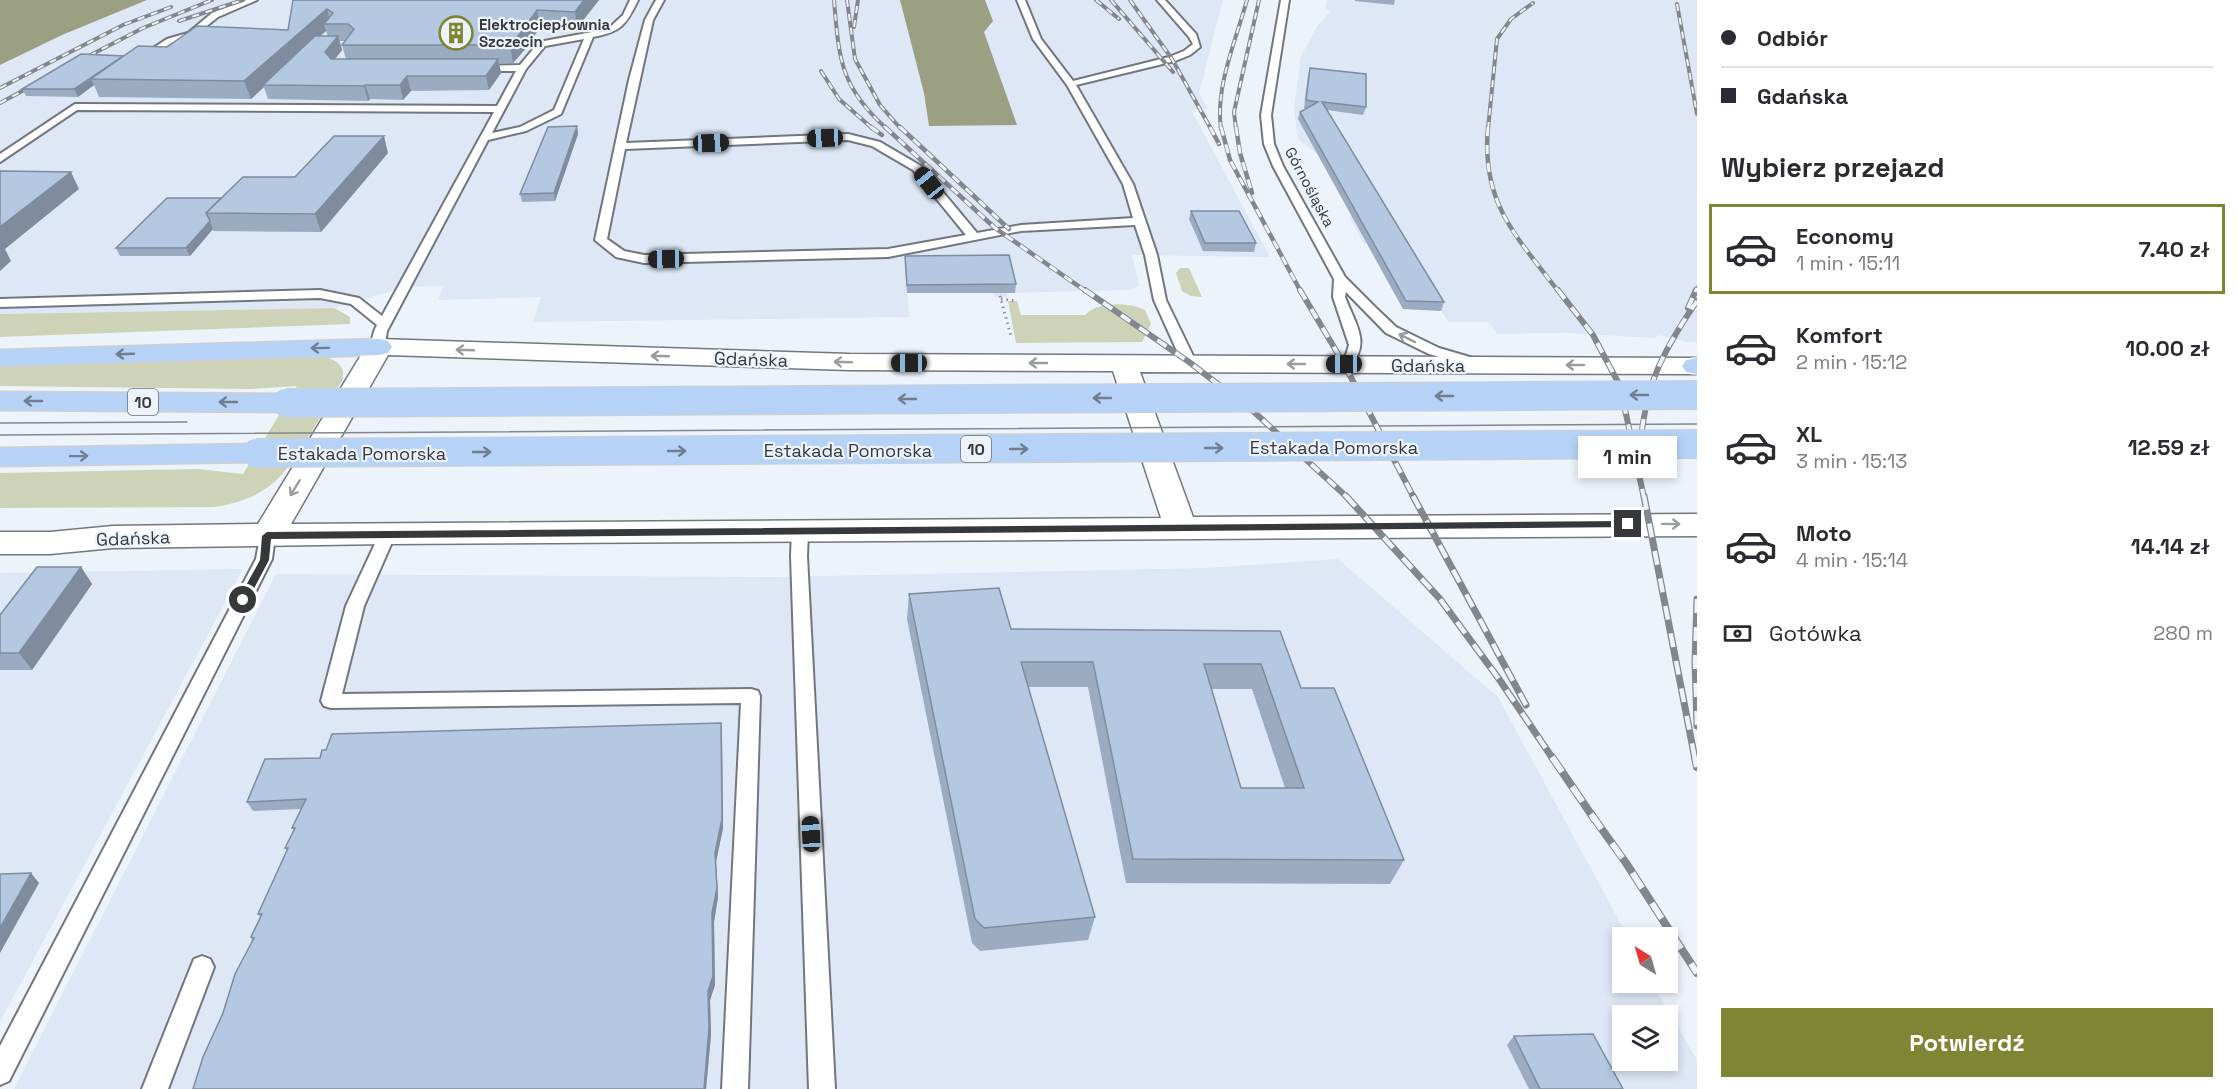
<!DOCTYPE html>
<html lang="pl">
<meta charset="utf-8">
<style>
:root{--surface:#fff;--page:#f2f2f3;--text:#2b2b33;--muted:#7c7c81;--line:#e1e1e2;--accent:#7e8633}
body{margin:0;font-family:"Space Grotesk",sans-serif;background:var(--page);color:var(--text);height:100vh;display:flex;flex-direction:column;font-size:22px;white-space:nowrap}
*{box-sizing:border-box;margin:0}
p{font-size:20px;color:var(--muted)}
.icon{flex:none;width:33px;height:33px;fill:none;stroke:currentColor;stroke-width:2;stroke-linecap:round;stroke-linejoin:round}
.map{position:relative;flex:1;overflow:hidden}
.panel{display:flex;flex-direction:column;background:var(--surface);width:540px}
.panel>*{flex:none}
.banner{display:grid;align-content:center;height:132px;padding:0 24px;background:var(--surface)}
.needle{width:39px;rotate:323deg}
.fabs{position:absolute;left:1612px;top:927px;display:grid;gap:12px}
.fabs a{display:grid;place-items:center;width:66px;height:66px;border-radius:0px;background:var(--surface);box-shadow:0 3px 9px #0003;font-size:30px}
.end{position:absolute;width:27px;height:27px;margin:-14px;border:8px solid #36383b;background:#fff;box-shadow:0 0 0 3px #fff}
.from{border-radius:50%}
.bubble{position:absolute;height:42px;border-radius:0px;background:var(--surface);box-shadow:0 3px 9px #0003;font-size:20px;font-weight:700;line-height:42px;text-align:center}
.car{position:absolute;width:18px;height:36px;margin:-18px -9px;border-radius:8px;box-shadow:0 0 4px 2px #0007;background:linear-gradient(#222 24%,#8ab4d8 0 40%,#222 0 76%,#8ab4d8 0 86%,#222 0)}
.banner b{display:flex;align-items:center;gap:21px;height:57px;font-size:22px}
.banner b+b{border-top:2px solid var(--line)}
.banner i{width:15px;height:15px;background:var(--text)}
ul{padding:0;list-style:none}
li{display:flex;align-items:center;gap:18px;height:90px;margin:0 12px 9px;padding:0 12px;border:3px solid transparent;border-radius:0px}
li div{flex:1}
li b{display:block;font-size:22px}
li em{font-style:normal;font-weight:700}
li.active{border-color:var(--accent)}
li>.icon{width:54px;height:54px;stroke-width:1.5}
h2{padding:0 24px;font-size:27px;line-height:72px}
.pay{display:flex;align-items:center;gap:15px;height:66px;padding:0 24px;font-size:22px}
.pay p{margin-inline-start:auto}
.primary-button{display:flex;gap:12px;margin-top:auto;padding:12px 24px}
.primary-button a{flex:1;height:69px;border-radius:0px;background:var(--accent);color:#fff;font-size:24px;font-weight:700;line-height:69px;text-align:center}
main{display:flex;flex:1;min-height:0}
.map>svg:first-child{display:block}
</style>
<main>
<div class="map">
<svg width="1697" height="1089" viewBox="0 0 1697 1089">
<rect width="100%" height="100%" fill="#edf3fb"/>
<g fill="#dde7f5" fill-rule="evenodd">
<polygon points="145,0 1223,0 1199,93 1208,109 1191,110 1270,257 1132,255 1139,286 1129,290 1007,293 1007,297 994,297 993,293 907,293 910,317 533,322 541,297 438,300 444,286 405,287 334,308 0,314 0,32"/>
<polygon points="1327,0 1697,0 1697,342 1686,342 1659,335 1655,338 1566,333 1497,334 1488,322 1449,322 1441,311 1403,309 1367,244 1364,244 1350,218 1352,217 1317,154 1298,139 1294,110 1301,56 1318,25 1330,11 1325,9"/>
<path d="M1338,559L1498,697L1628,937L1623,938V982L1652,983L1697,1060V1089H14L276,574L776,577L1207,568ZM1623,1016H1668V1060H1623Z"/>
<polygon points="243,569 0,1022 0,573"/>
</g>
<g fill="#ced3b7">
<polygon points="1180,268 1189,268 1202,297 1191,296 1182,291 1176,273"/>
<path d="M1008,301H1017L1021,315H1085C1097,301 1130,302 1145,310L1151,324L1142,342L1016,343Z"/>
<polygon points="334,308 350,317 350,324 0,337 0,314"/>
<path d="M320,356C334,359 347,364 342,381C325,407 295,466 272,484C255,498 234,504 213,507L0,508V473L198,469L243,474L297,386L252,389L0,386V367Z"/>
</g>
<g fill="#9ca082">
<polygon points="0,0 147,0 62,35 0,65"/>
<polygon points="900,0 985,0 993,21 984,32 1017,125 929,126 924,93"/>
</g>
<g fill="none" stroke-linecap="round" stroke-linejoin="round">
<defs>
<g id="lane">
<polygon points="246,0 257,0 218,17 199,32 207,32 207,36 173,42 144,61 137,59 167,39 188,33 212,13"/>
<path d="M630,0H638C626,25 621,32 593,37L561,114L526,131L488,140L387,331L384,350H374C370,343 373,332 377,325L351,304L320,298L0,307V299L320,290L359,298L382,316L494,112L77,110L0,162V154L75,104L497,106L516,71H477L474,70V66L520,65L539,42L608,29L623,15ZM584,39L554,110L520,127L492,133L526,69L545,46Z"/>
<path d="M656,0H664L653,20L626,143L848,134L880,142L921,166L977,233L1021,225L1133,218L1123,184L1067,85L1033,39L1017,0H1025L1041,39L1073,81L1169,57L1184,51L1193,44L1189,37L1157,0H1165L1196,34L1200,47L1190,55L1175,61L1076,85L1133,184L1157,255L1166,300L1196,362L1189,366L1182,362L1154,300L1145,255L1135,225L1021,231L888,257L644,263L616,257L595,240L629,80L645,20ZM848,140L872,146L913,170L966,235L888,249L644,255L624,251L607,239L625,149Z"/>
<path d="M1281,0H1289L1271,115L1274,144L1283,166L1345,277L1376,308L1396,327L1439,348L1480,360L1482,363L1480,366L1475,367L1429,354L1386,333L1346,292L1345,297C1355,324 1372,343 1349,367H1339L1337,364L1346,355L1349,345L1333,297L1334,279L1273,166L1264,144L1261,115Z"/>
<polygon points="800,526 806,527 808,531 807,556 835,1089 809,1089 791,556 792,531 794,527"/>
<polygon points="388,528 394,529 396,533 364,606 342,694 751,689 758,691 760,696 748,1089 722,1089 741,703 331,708 324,706 321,701 346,606 380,533 382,529"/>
<polygon points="267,531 273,532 275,536 272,559 9,1081 0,1085 0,1046 256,559 261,532"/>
<polygon points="202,956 210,959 214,967 168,1089 142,1089 194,959"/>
</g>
<path id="street" d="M379,339L849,354L1696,358V374L1140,372L1193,517L1697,514V536L388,544L113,548L50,554H0V532H50L113,526L258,524L366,347L370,341ZM388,355L849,370L1113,371L1161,518L291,524Z"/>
<g id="primary">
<polygon points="379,339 388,341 392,347 388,353 379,355 0,366 0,350"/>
<polygon points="1697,358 1697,374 1686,372 1682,366 1686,360"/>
<polygon points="0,392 286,394 296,397 300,403 296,409 286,412 0,410"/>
<polygon points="256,444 267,447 271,453 267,459 256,462 0,466 0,448"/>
</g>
</defs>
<use href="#lane" stroke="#72777e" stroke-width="4"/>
<use href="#street" stroke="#72777e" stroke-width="3"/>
<use href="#primary" stroke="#cfcfd0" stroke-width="3"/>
<g stroke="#90949a" stroke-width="3" stroke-dasharray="1.5 4" stroke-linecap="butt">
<polyline points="1000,296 1011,336"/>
<polyline points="1001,299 1017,301"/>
</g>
<use href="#lane" fill="#fff" fill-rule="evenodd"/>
<use href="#street" fill="#fff" fill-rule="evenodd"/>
<use href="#primary" fill="#b6d3f7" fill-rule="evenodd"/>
<g stroke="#83878c" stroke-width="1.5">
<polyline points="0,423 187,422"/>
<polyline points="0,435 1697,424"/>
</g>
<defs>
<g id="rail-far4">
<path d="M834,0C839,59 840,87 887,129"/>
<polyline points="847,0 855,59 880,105 901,129"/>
<polyline points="1096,0 1119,19"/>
<polyline points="1111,0 1173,72"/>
<polyline points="1130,0 1172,59 1211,129"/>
<polyline points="1677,4 1697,114"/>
<polyline points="179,21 243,0"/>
<polyline points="854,27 858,0"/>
<polyline points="77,62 143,28 212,0"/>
<polyline points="821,71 839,99 873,129"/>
<polyline points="0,88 123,25 171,7"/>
<polyline points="0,103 37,83"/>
<path d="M1221,129C1215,87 1236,40 1247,0"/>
<polyline points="1236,129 1234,112 1259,0"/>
<polyline points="1488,129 1497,39 1511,19 1533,3"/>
</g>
<g id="rail-far3">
<polyline points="871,127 882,135"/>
<polyline points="885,127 995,228 1087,292"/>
<polyline points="900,127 1009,229"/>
<polyline points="1210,127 1219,144"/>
<polyline points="1221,127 1230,160 1301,292"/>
<polyline points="1236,127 1240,153 1252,193"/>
<path d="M1488,127C1481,203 1516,236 1559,292"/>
<polyline points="1695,292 1697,288"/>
</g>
<g id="rail-far2">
<polyline points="1085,290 1189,362 1253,411 1348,498"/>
<polyline points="1300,290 1344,364 1414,498"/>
<polyline points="1558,290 1593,335 1620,386 1644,498"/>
<polyline points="1688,308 1696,290"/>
<path d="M1640,452C1644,387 1661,354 1697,301"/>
</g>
<g id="rail-far1">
<polyline points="1346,496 1440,599 1499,679 1553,759"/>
<polyline points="1413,496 1526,705"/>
<polyline points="1644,496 1695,759"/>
<polyline points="1697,599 1695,662 1697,726"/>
</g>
<g id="rail">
<polyline points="1552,757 1595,820"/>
<polyline points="1695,757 1697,767"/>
<polyline points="1591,814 1626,863 1697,973"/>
</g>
</defs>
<use href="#rail-far4" stroke="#83878c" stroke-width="4"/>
<use href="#rail-far3" stroke="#83878c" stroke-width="4.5"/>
<use href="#rail-far2" stroke="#83878c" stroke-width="6"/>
<use href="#rail-far1" stroke="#83878c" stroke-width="7"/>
<use href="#rail" stroke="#83878c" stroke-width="8"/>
<use href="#rail-far4" stroke="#edf3fb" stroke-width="2" stroke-dasharray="7" stroke-linecap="butt"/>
<use href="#rail-far3" stroke="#edf3fb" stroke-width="3" stroke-dasharray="9" stroke-linecap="butt"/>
<use href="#rail-far2" stroke="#edf3fb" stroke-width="4" stroke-dasharray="11" stroke-linecap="butt"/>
<use href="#rail-far1" stroke="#edf3fb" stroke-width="4.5" stroke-dasharray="14" stroke-linecap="butt"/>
<use href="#rail" stroke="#edf3fb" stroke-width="6" stroke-dasharray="18" stroke-linecap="butt"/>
<defs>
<g id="primary-bridge">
<polyline points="286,403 1697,395"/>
<polyline points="256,453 1697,444"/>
</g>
</defs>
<use href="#primary-bridge" stroke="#cfcfd0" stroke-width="30" stroke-linecap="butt"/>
<use href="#primary-bridge" stroke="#b6d3f7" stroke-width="28"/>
</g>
<g fill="#9bacc2" fill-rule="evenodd">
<path d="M293,0H599L577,28L540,27L527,47L513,63H499L501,73L489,90L411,91L403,100L370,99L368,101L268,99L264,87L251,99L99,97L94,85L78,97L26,96L22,89L123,56L167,47L288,30ZM326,31L328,36H320ZM340,41H345L342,45L346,59H335L342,50Z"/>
<polygon points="1355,0 1395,0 1394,5 1355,1"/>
<polygon points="1310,68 1366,107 1363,115 1327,110 1444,302 1441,311 1403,309 1298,119 1300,112 1307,108 1304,108 1308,75"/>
<polygon points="577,126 578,134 555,201 522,202 520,194"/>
<polygon points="388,153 321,232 213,231 213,229 190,256 120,256 116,248 221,198"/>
<polygon points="1191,211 1256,243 1254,252 1203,251 1189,219"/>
<polygon points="905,256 1016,284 1015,293 907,293 905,264"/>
<polygon points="81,567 92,584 32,670 0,670 0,615"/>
<path d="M909,594L1011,629L1280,631L1301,688L1404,860L1390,884L1126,883L1088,687H1028L1095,917L1088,940L980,951L972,943L907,619ZM1211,689H1252L1285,788H1241Z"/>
<polygon points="722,733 723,828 716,862 718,897 714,922 715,985 710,1000 711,1035 706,1089 193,1089 252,940 251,937 261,918 258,914 287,851 285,848 294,831 292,828 301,809 253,811 247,802 320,758"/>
<polygon points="1514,1036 1623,1089 1529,1089 1507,1045"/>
</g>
<g fill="#7e8c9e">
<polygon points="584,0 599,0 577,28 575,12"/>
<polygon points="327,9 331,24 324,24 326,31 267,85 263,85 264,87 251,99 244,81"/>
<polygon points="537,10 540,27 527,47 513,63 510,45"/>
<polygon points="338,36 342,50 329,67 325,52"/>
<polygon points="498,59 501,73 489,90 486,76"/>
<polygon points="407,76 411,91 403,100 400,85"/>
<polygon points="91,79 94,85 78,97 74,89"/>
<polygon points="365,85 370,99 368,101 364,86"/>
<polygon points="577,126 578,134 555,201 554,193"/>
<polygon points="384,136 388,153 321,232 315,214"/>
<polygon points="71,172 79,189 5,249 11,261 0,271 0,227"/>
<polygon points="210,221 213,229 190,256 186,248"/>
<polygon points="81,567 92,584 32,670 19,653"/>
<polygon points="721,723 722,733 723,828 716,862 718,897 714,922 715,985 710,1000 711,1035 706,1089 704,1089"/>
<polygon points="31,873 39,883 0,953 0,928"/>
</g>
<g fill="#b4c8e2" stroke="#7e8c9e" stroke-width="1.5" fill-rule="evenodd">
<polygon points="293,0 584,0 575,12 537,10 523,30 510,45 342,45 354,29 348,24 324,24 333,13 327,9 244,81 91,79 138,46 167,47 197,26 288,30"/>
<polygon points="315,36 338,36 325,52 331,59 498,59 486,76 407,76 400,85 365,85 364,86 263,85"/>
<polygon points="81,54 123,56 74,89 22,89"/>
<polygon points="1310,68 1366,74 1366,107 1322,102 1444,302 1406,301 1300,112 1318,102 1306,100"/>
<polygon points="577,126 554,193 520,194 548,127"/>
<polygon points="334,136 384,136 315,214 206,213 243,177 295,177"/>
<polygon points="0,171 71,172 0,227"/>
<polygon points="167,198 221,198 206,213 210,221 186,248 116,248"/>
<polygon points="1191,211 1239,211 1256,243 1205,243"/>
<polygon points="1009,255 1016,284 907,285 905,256"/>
<polygon points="37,567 81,567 19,653 0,653 0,615"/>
<path d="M999,588L1011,629L1280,631L1301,688H1334L1404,860L1133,859L1093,662H1021L1095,917L984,928L975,919L909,594ZM1204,664H1261L1304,788H1241Z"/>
<polygon points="721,723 722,819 715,853 717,888 712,913 713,976 708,991 709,1027 704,1089 193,1089 203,1057 223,1013 235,974 254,938 251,937 262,914 258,914 288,848 285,848 295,828 292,828 306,799 247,802 265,759 320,758 322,750 326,750 332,734"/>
<polygon points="31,873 0,928 0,874"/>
<polygon points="1593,1034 1623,1089 1540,1089 1514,1036"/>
</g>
<defs><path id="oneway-shaft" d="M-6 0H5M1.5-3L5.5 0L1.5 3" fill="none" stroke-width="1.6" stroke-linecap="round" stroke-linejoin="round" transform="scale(1.5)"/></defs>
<g stroke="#9a9c9d">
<use href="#oneway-shaft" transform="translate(1407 338) rotate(-153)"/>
<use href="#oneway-shaft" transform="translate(465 350) rotate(-178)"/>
<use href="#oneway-shaft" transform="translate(660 356) rotate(-178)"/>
<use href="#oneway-shaft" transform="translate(843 362) rotate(-178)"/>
<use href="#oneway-shaft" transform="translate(1038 363) rotate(180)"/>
<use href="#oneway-shaft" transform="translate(1296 364) rotate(-180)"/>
<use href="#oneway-shaft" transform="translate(1575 365) rotate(-180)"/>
<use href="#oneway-shaft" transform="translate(295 488) rotate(121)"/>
<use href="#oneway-shaft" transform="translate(1671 524) rotate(1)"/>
</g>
<g stroke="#707e90">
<use href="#oneway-shaft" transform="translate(320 348) rotate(179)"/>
<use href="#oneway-shaft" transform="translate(125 354) rotate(178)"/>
<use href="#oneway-shaft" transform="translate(1639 395) rotate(180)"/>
<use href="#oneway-shaft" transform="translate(1444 396) rotate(180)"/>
<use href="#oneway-shaft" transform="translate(1102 398) rotate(180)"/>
<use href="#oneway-shaft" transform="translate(907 399) rotate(180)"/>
<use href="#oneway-shaft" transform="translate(33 401) rotate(-180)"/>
<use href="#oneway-shaft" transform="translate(228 402) rotate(-180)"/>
<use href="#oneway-shaft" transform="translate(1214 448)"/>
<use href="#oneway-shaft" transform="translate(1019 449)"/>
<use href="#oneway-shaft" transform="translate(677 451)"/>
<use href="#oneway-shaft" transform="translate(482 452)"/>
<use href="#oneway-shaft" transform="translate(79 456) rotate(-1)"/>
</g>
<polygon fill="#36383b" points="1628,521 1632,522 1632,527 271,539 269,560 248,600 243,604 238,600 260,560 262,536 267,532"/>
<defs>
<symbol id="building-ring" viewBox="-11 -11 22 22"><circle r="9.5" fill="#edf3fb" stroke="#7e8633" stroke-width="1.5"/><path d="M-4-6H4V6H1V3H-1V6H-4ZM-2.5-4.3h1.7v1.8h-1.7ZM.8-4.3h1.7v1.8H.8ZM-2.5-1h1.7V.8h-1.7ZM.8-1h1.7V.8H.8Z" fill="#7e8633"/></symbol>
</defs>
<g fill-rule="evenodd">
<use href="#building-ring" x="437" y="14" width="38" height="38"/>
</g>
<g text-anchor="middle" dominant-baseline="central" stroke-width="4.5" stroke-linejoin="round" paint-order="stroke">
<g font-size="15" font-weight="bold" fill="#36383b" stroke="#edf3fb" text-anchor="start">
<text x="479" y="24">Elektrociepłownia<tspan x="479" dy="17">Szczecin</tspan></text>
</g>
<g font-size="15" fill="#36383b" stroke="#edf3fb">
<text transform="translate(1310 187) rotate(62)">Górnośląska</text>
</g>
<g fill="#edf3fb" stroke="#6d7075" stroke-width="1.5">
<rect x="128" y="389" width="30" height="26" rx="4.5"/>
<rect x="961" y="436" width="30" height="26" rx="4.5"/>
</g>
<g font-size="16" font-weight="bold" fill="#36383b">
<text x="143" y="402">10</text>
<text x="976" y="449">10</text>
</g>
<g font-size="18" fill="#36383b" stroke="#edf3fb">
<text transform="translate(751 359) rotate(2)">Gdańska</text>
<text x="1428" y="365">Gdańska</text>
<text x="1334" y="447">Estakada Pomorska</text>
<text x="848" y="450">Estakada Pomorska</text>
<text x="362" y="453">Estakada Pomorska</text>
<text transform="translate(133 538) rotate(-2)">Gdańska</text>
</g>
</g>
</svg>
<div class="fabs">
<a><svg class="needle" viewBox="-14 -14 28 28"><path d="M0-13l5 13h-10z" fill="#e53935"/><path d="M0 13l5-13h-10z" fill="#7c7c81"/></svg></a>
<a><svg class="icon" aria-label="layers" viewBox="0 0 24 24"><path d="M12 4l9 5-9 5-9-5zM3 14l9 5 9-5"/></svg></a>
</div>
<i class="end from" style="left:243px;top:600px"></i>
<i class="end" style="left:1628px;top:524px"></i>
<div class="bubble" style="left:1578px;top:436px;width:99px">1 min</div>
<i class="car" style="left:825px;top:138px;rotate:268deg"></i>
<i class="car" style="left:711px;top:143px;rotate:88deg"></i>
<i class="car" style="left:929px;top:183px;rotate:321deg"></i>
<i class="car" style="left:666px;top:259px;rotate:269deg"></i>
<i class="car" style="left:909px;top:363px;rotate:270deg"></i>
<i class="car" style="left:1344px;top:364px;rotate:270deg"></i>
<i class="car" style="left:811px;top:834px;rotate:357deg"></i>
</div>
<section class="panel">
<div class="banner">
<b><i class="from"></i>Odbiór</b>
<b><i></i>Gdańska</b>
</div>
<h2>Wybierz przejazd</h2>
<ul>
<li class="active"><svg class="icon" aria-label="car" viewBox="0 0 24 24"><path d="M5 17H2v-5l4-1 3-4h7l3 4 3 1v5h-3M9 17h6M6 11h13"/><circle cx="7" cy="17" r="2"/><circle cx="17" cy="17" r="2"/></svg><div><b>Economy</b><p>1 min · 15:11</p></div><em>7.40 zł</em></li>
<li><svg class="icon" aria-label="car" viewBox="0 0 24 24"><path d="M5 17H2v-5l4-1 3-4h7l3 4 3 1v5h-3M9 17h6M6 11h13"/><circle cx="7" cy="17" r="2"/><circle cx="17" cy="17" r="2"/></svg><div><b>Komfort</b><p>2 min · 15:12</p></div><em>10.00 zł</em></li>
<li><svg class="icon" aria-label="car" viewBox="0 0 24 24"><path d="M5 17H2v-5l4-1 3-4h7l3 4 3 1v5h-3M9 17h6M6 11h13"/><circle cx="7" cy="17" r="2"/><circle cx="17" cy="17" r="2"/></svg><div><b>XL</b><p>3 min · 15:13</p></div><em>12.59 zł</em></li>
<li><svg class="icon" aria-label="car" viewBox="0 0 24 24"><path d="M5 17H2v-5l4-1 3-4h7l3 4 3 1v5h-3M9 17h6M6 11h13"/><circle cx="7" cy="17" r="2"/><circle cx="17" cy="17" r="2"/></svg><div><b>Moto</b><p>4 min · 15:14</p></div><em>14.14 zł</em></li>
</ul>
<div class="pay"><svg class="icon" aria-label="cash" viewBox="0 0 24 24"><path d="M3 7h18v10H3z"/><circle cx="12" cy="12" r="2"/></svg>Gotówka<p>280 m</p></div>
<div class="primary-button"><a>Potwierdź</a></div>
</section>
</main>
